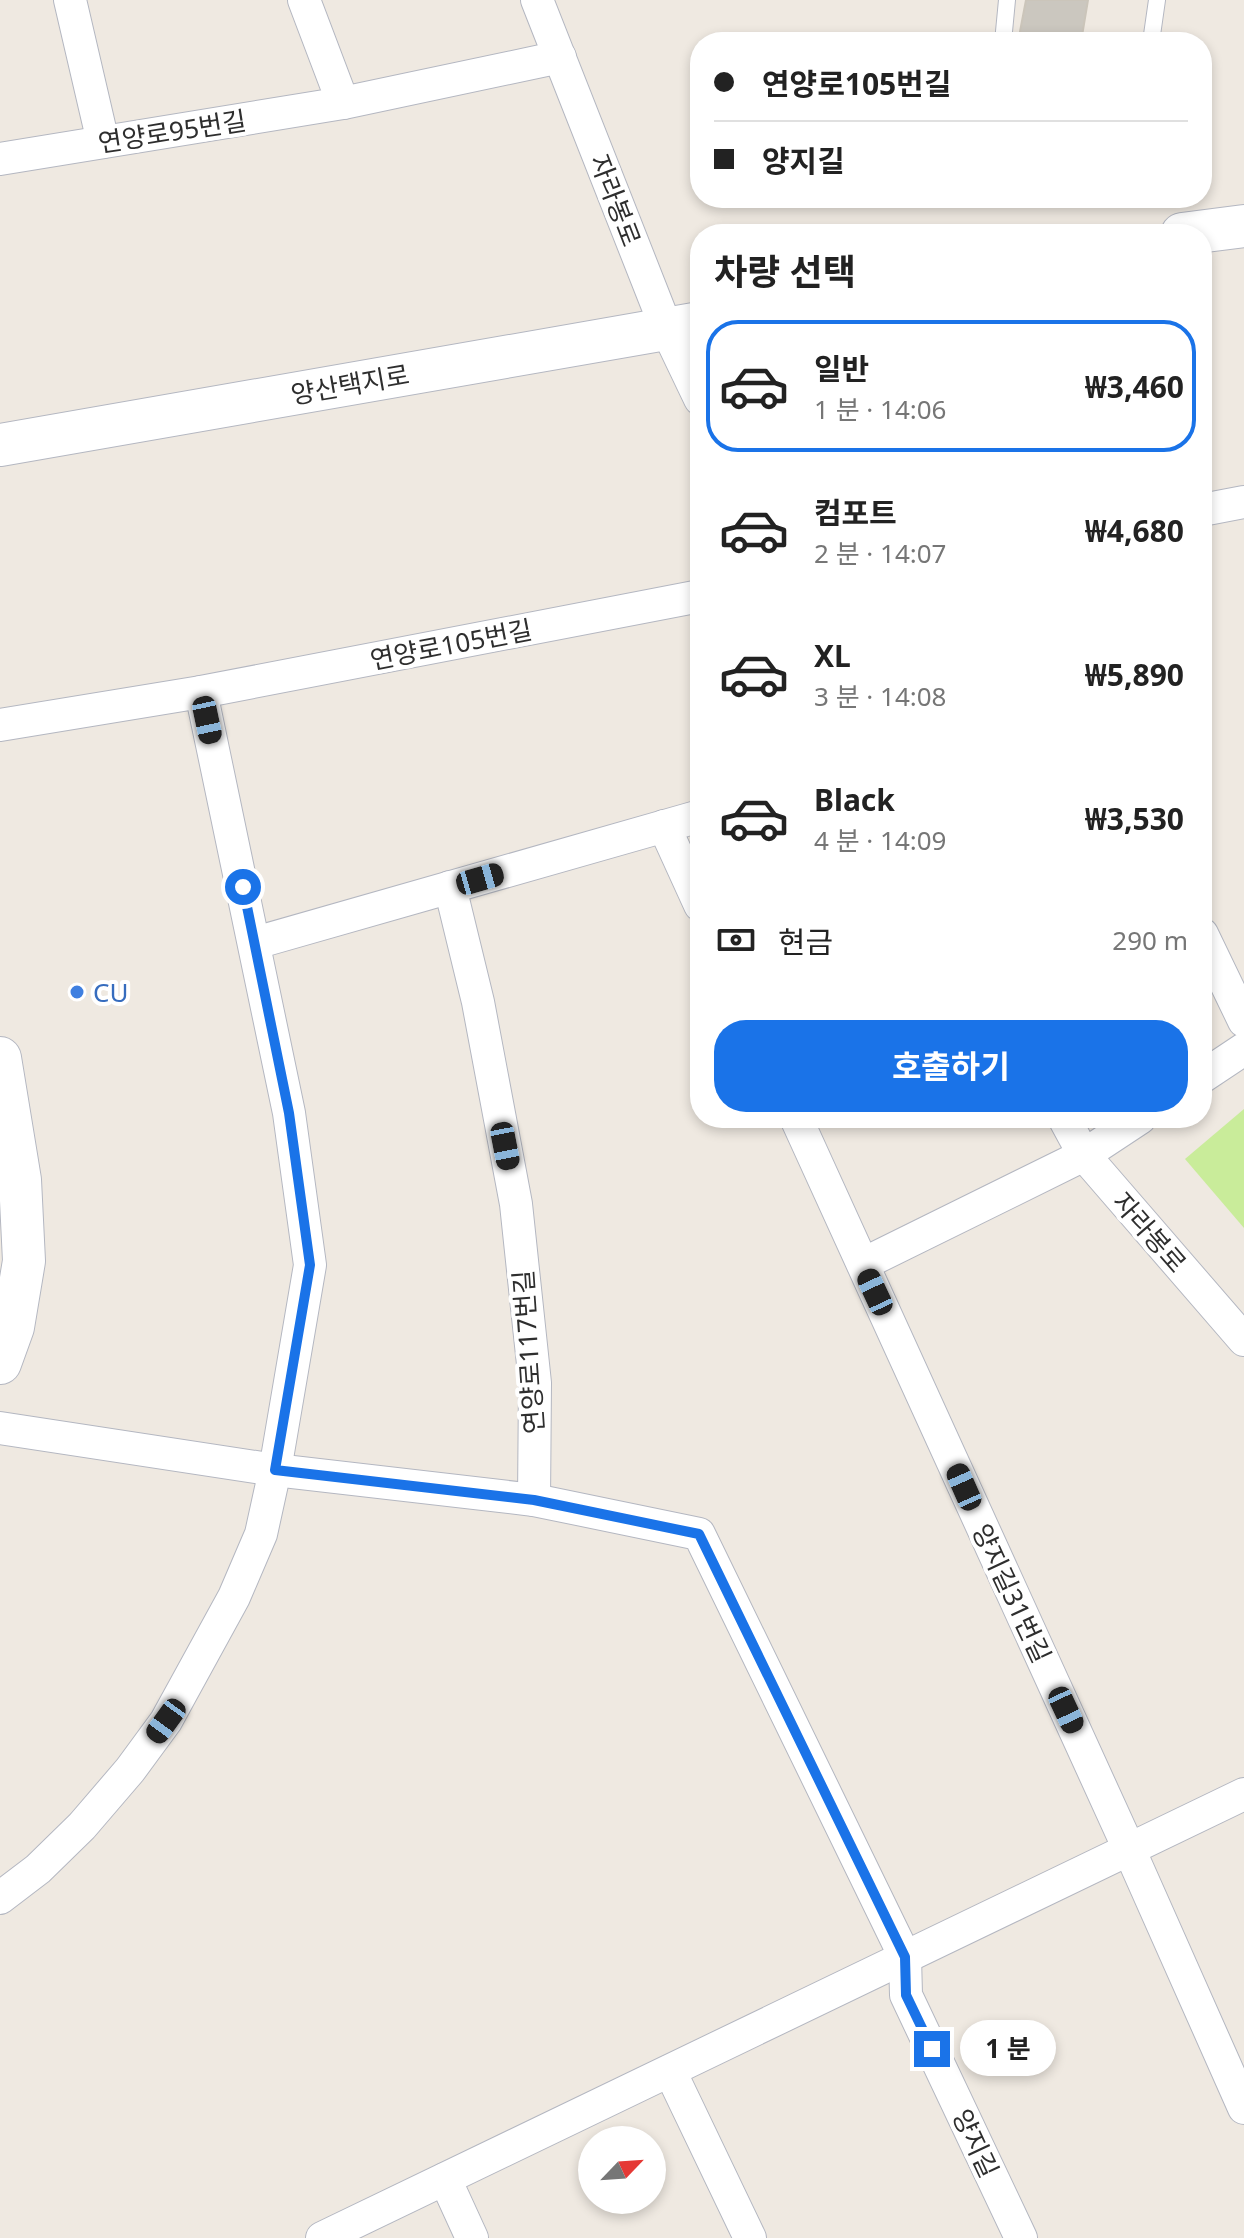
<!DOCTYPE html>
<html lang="ko">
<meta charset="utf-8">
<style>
:root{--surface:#fff;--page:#f6f6f6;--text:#222;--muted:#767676;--line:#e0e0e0;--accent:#1a73e8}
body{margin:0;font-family:"Noto Sans","Noto Sans KR",sans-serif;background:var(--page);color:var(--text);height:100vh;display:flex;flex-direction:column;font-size:30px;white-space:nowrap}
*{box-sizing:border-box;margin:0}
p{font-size:26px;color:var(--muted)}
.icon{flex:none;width:44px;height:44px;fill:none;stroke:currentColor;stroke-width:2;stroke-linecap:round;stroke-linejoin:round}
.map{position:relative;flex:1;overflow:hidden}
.side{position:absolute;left:690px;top:224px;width:522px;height:904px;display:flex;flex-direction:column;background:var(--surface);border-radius:32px;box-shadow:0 4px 12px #0003}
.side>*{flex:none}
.guide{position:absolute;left:690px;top:32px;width:522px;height:176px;border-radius:32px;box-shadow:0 4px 12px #0003;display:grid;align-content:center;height:176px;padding:0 24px;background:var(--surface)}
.needle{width:52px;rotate:65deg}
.buttons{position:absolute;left:578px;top:2126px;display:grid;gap:16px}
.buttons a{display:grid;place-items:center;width:88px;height:88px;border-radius:50%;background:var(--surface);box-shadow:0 4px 12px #0003;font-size:40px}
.end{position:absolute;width:36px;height:36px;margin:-18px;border:10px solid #1a73e8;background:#fff;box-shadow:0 0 0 4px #fff}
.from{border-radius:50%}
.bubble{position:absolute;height:56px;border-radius:28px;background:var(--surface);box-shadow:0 4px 12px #0003;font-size:26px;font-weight:700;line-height:56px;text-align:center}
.car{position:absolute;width:24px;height:48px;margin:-24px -12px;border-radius:10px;box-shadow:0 0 6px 2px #0007;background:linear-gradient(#222 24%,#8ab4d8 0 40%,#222 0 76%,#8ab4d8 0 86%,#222 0)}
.guide b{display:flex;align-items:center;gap:28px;height:76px;font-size:30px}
.guide b+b{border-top:2px solid var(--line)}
.guide i{width:20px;height:20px;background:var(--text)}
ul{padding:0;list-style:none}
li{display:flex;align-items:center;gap:24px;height:132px;margin:0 16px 12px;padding:0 8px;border:4px solid transparent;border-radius:32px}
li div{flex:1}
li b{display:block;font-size:30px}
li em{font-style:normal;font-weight:700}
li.active{border-color:var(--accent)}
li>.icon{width:72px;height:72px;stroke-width:1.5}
h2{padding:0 24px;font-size:36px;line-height:96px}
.pay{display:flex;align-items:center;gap:20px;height:88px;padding:0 24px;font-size:30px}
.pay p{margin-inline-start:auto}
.button{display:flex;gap:16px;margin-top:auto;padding:16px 24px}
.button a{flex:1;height:92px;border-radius:32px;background:var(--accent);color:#fff;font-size:32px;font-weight:700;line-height:92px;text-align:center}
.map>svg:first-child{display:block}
</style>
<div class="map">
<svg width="1244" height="2238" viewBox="0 0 1244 2238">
<rect width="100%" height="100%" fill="#efe9e1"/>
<polygon fill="#c9ec9a" points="1244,1109 1244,1228 1185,1159"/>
<polygon fill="#cbc7bf" stroke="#cbc5ba" stroke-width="2" points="1026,0 1088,0 1081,42 1018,42"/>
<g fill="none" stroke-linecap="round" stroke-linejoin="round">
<defs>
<g id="service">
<polyline points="1003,42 1007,0"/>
<polyline points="1151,42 1157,0"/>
</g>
<g id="minor">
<polyline points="70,0 103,142"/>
<polyline points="304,0 343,103"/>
<polyline points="537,0 667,330 700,399"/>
<polyline points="0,159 343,103 560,57"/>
<polyline points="1202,510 1244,502"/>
<polyline points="0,725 201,692 700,596"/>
<polyline points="664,826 700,905"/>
<polyline points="450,887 478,1002 516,1204 535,1383 534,1500"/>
<polyline points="1202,934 1244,1021"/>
<polyline points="255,943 700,816"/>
<polyline points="1202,1077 1244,1049"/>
<polyline points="796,1118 1129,1849 1244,2108"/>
<polyline points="1064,1118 1084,1155 1244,1340"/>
<polyline points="863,1264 1084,1155 1140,1118"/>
<polyline points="0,1428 275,1470 534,1500 699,1534 905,1957 906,1995 1021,2238"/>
<polyline points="0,1898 38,1869 82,1826 130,1770 166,1721 234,1597 261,1534 275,1470 310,1265 289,1113 201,692"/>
<polyline points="670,2071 750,2238"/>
<polyline points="445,2179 472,2238"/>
<polyline points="322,2238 1244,1794"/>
</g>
<g id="tertiary">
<polyline points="1182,234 1244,226"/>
<polyline points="0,445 700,323"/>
<polyline points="0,1058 20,1180 24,1261 13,1327 0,1363"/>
</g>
</defs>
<use href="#service" stroke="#b4b7c1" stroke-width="18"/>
<use href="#minor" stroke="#b4b7c1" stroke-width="34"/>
<use href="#tertiary" stroke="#b4b7c1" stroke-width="44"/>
<use href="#service" stroke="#fff" stroke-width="16"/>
<use href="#minor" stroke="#fff" stroke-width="32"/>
<use href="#tertiary" stroke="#fff" stroke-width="42"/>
</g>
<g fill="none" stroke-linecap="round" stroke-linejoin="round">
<polyline stroke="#1a73e8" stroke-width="10" points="243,887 289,1113 310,1265 275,1470 534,1500 699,1534 905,1957 906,1995 932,2049"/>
</g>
<circle fill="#3f7fe0" stroke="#fff" stroke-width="3" cx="77" cy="992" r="8"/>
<g text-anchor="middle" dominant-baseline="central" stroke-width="8" stroke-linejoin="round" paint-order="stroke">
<g font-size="26" fill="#2e2e2e" stroke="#fff">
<text transform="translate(172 131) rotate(-9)">연양로95번길</text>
<text transform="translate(616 200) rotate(69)">자라봉로</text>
<text transform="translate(350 384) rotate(-10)">양산택지로</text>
<text transform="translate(451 644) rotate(-11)">연양로105번길</text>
<text transform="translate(1150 1232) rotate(49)">자라봉로</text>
<text transform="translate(528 1352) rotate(-94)">연양로117번길</text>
<text transform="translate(1012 1593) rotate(65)">양지길31번길</text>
<text transform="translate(976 2143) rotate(65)">양지길</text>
</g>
<g font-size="26" fill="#366cbe" stroke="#fff" text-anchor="start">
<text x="93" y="992">CU</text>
</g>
</g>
</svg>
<div class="buttons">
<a><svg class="needle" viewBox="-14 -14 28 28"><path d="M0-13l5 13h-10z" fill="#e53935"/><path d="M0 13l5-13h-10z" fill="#767676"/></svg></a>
</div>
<i class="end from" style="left:243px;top:887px"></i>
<i class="end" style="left:932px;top:2049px"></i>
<div class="bubble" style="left:960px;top:2020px;width:96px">1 분</div>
<i class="car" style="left:207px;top:720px;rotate:168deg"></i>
<i class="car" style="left:480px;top:879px;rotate:74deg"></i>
<i class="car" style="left:505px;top:1146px;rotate:169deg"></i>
<i class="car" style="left:875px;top:1292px;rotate:335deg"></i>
<i class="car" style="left:964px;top:1487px;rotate:336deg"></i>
<i class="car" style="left:1066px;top:1710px;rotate:155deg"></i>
<i class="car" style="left:166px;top:1721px;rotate:216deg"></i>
<div class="guide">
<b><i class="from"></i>연양로105번길</b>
<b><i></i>양지길</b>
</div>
<section class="side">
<h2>차량 선택</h2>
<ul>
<li class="active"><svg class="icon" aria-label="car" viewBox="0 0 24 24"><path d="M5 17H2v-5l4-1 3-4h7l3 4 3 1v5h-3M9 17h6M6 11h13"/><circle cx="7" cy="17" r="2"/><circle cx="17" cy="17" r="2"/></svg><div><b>일반</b><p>1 분 · 14:06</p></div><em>₩3,460</em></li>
<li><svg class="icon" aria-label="car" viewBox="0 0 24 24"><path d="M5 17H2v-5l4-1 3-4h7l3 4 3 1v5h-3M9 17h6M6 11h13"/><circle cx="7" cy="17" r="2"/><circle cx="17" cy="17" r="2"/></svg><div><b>컴포트</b><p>2 분 · 14:07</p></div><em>₩4,680</em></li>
<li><svg class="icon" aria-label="car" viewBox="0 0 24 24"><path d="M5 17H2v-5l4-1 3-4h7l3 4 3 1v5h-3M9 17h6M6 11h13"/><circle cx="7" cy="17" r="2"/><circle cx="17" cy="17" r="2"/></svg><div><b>XL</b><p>3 분 · 14:08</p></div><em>₩5,890</em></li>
<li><svg class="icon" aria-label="car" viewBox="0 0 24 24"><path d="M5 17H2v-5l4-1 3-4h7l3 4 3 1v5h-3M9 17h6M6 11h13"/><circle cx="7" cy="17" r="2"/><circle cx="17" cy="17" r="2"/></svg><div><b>Black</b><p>4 분 · 14:09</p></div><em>₩3,530</em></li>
</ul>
<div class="pay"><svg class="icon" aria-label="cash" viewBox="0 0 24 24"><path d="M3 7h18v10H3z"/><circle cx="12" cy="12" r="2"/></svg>현금<p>290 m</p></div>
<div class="button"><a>호출하기</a></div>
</section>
</div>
